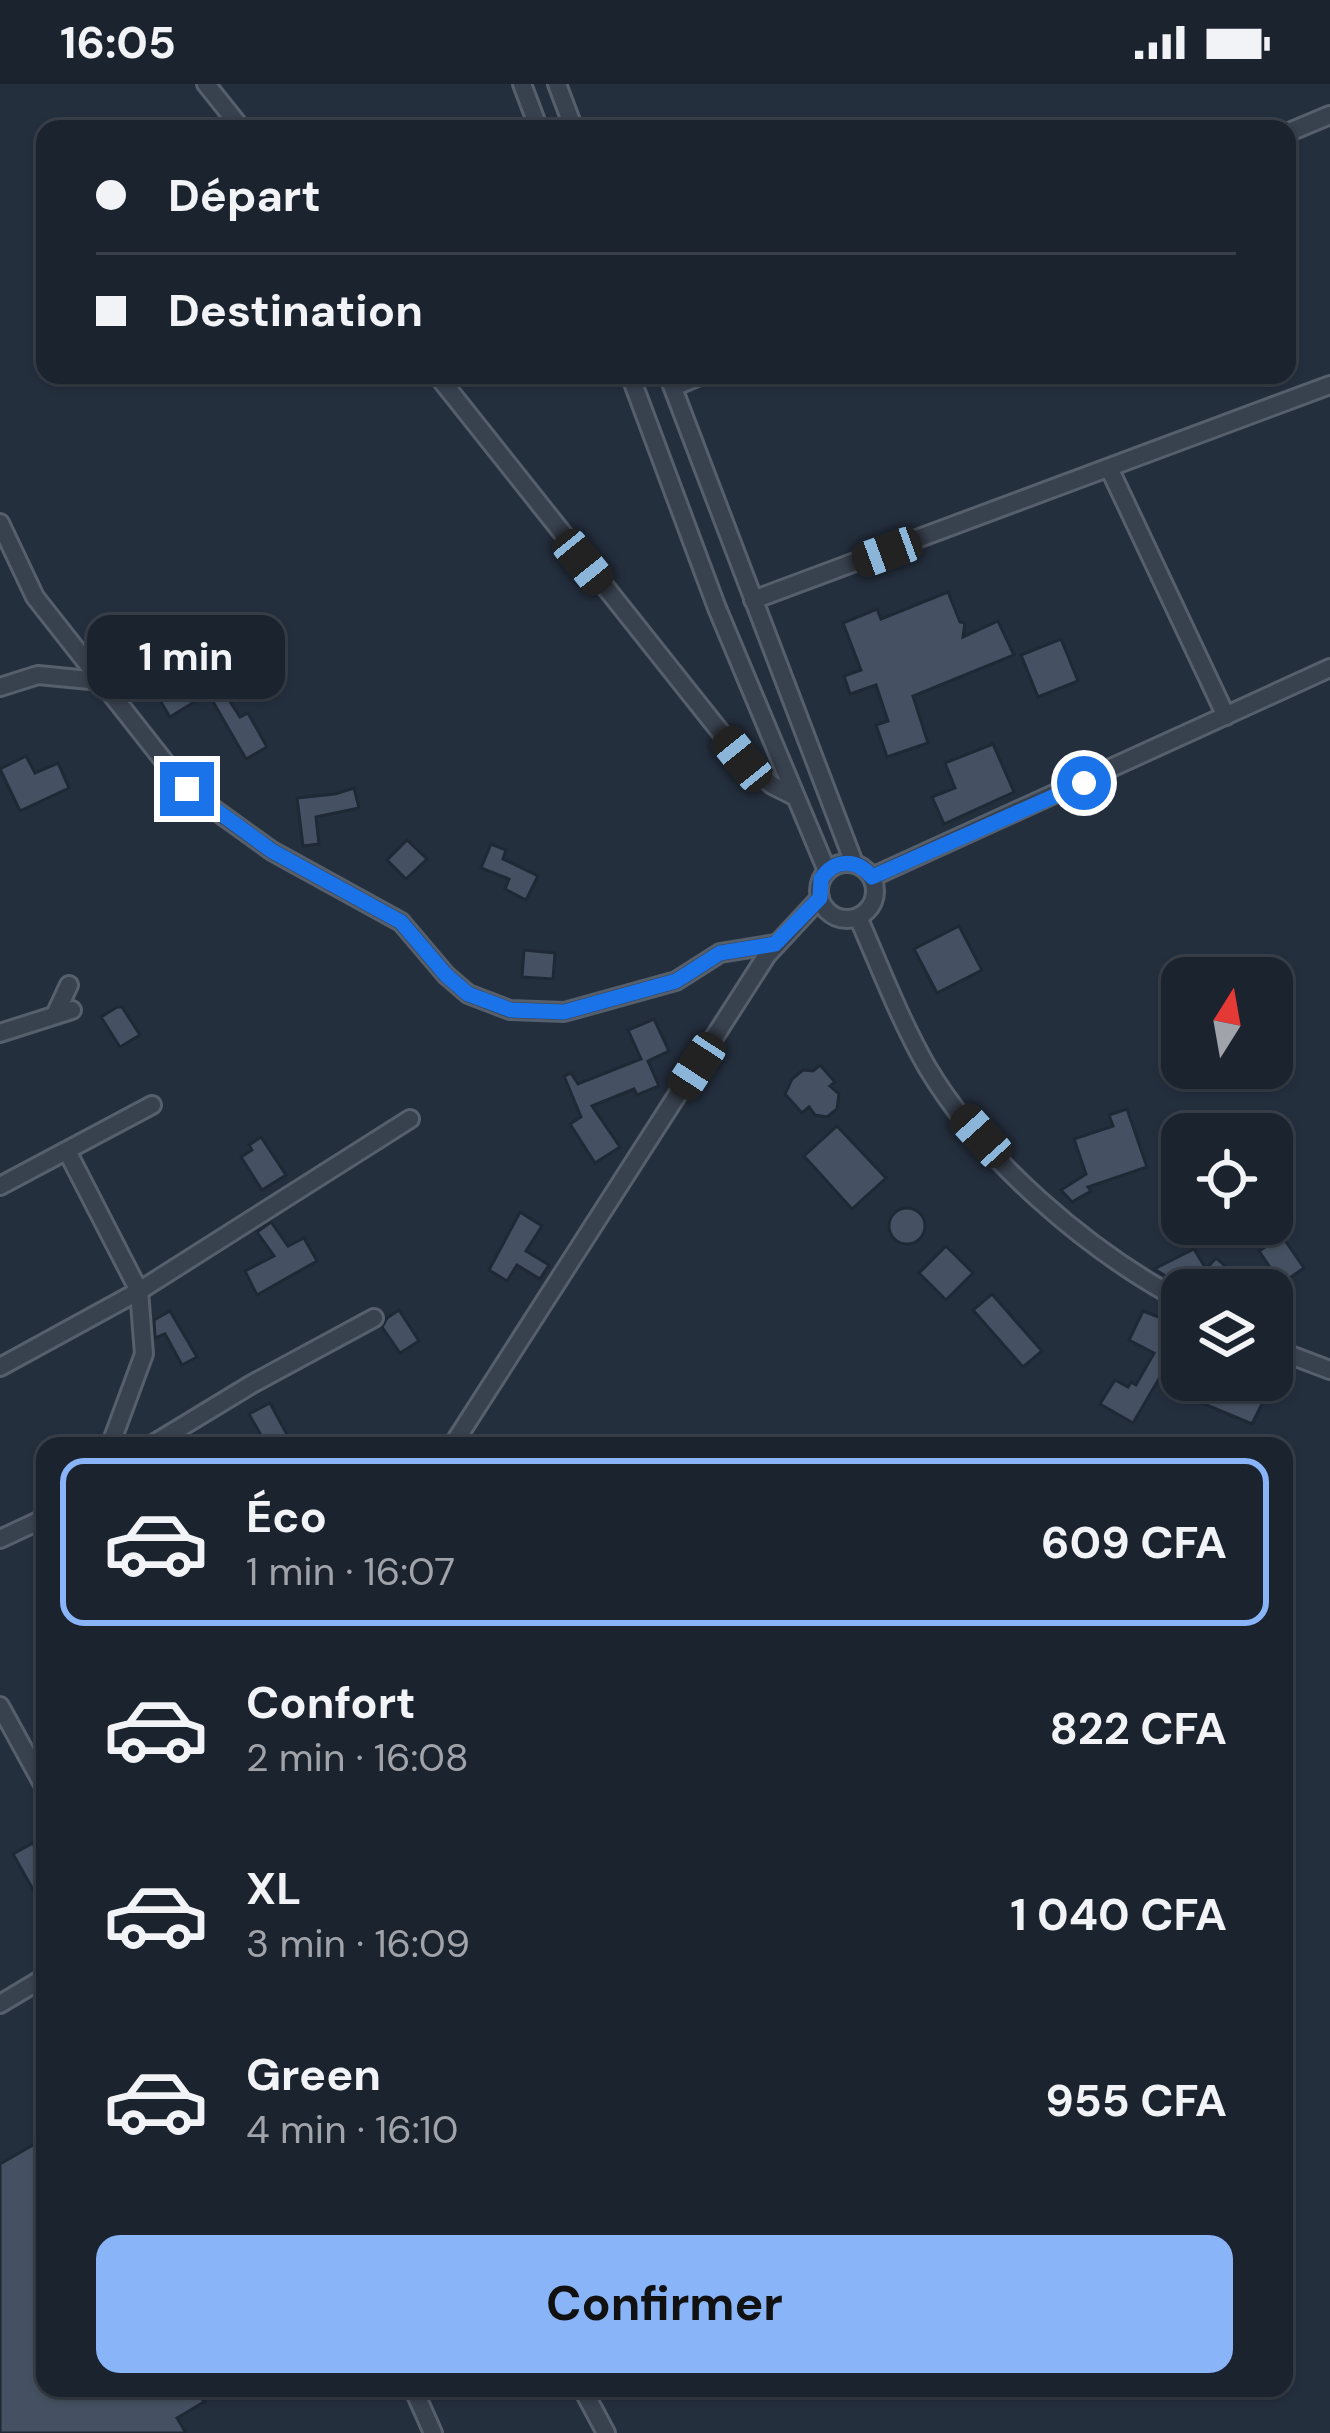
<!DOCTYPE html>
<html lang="fr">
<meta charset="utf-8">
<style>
:root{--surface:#1b232e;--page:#282f3a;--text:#f1f3f6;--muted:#a0a4aa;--line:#39404a;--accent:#8ab4f8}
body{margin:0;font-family:"DM Sans",sans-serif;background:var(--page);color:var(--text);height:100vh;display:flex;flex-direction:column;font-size:45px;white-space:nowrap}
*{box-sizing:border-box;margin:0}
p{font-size:39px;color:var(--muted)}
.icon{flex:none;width:66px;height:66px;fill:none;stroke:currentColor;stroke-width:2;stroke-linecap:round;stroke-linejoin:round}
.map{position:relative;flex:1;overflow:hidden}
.sheet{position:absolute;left:36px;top:1353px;width:1257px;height:960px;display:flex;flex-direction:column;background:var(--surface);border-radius:24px;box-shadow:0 3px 9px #0004,0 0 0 3px var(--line)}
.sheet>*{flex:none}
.hud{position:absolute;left:36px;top:36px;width:1260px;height:264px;border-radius:24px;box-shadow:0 3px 9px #0004,0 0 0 3px var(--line);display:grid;align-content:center;height:264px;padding:0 60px;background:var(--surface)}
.needle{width:78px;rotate:11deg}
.fabs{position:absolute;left:1161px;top:873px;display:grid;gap:24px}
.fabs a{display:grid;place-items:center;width:132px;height:132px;border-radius:24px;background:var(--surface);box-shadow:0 3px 9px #0004,0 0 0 3px var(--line);font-size:60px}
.end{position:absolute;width:54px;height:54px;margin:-27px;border:15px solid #1a73e8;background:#fff;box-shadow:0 0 0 6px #fff}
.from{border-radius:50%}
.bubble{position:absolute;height:84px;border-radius:24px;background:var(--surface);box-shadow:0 3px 9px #0004,0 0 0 3px var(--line);font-size:39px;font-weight:700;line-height:84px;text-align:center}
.car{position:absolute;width:36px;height:72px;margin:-36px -18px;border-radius:15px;box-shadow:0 0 9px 3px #0007;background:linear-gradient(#222 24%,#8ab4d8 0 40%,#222 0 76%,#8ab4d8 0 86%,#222 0)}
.hud b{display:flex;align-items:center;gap:42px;height:114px;font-size:45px}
.hud b+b{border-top:3px solid var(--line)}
.hud i{width:30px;height:30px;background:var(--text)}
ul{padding:21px 0 0;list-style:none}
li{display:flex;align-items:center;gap:36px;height:168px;margin:0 24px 18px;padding:0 36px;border:6px solid transparent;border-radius:24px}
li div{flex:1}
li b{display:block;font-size:45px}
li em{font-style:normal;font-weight:700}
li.current{border-color:var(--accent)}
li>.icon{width:108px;height:108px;stroke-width:1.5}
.cta{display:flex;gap:24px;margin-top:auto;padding:24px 60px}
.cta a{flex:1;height:138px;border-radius:24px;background:var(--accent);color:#111;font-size:48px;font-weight:700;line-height:138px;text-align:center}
.status{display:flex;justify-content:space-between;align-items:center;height:84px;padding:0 60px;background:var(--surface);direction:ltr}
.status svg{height:33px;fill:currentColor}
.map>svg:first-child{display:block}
</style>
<div class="status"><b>16:05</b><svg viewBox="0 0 49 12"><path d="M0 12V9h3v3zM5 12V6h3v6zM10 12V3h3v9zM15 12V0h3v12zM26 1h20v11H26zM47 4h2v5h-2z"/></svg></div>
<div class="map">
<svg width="1330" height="2349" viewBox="0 0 1330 2349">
<rect width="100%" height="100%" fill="#242f3e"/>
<g fill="#455162" stroke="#1f2835" stroke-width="3">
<polygon points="948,508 960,538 965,539 963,553 998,537 1014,571 913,612 928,659 887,673 876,641 888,637 876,601 850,610 844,592 861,586 843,539 877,525 881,535"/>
<polygon points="1061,555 1078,597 1038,613 1021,571"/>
<polygon points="188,580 207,610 170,633 156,610 162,607 157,600"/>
<polygon points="220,602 240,633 248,629 267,663 246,675 208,609"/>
<polygon points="993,660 1014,708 944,740 932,713 955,704 945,679"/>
<polygon points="26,672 35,689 58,679 69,704 20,727 0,685"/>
<polygon points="354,704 359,724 316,733 319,760 303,762 297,714 335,710"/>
<polygon points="407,756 427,775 406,795 387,776"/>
<polygon points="491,760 506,766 503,775 538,792 526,816 505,805 509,795 481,784"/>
<polygon points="959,842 982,886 937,909 914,865"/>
<polygon points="524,866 555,869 553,895 522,893"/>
<polygon points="117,923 122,923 140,951 120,963 101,933"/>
<polygon points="654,935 669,967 648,977 659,1002 637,1011 634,1005 592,1022 620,1063 595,1079 570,1040 581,1033 564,992 571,989 578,1000 641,975 628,946"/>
<polygon points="820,981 835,998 830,1002 839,1010 837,1025 827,1033 815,1031 809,1023 802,1029 785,1010 792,995 803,986 813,987"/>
<polygon points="1127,1025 1147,1083 1088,1103 1091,1107 1072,1118 1061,1106 1086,1090 1074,1055 1113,1042 1109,1031"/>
<polygon points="837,1042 886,1094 852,1125 804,1072"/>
<polygon points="261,1053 286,1091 262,1106 241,1073 252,1066 249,1061"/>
<circle cx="907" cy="1142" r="18"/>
<polygon points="520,1128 542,1142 526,1167 549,1181 540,1195 517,1181 507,1197 489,1186"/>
<polygon points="271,1138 288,1162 304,1154 317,1177 257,1211 245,1187 274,1172 257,1148"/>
<polygon points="1282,1152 1304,1184 1281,1200 1259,1167"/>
<polygon points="946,1162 973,1189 946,1216 919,1189"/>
<polygon points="1194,1165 1206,1185 1216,1174 1252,1206 1209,1206 1191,1190 1174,1197 1154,1185"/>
<polygon points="992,1210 1042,1267 1023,1283 973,1226"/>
<polygon points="399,1226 419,1257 400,1269 382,1243 387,1234"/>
<polygon points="170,1227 197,1273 182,1281 165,1250 155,1254 154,1236"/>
<polygon points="1143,1227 1182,1242 1182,1272 1171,1292 1163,1288 1133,1339 1100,1320 1115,1296 1128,1303 1131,1298 1136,1301 1154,1269 1129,1256"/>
<polygon points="1191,1296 1217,1296 1263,1318 1252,1340 1185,1312"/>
<polygon points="270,1319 291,1358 283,1362 267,1362 249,1330"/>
<polygon points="33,1759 37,1767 45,1763 45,1827 13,1770"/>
<polygon points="45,2054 45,2304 196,2304 204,2318 177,2334 186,2349 0,2349 0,2080"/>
</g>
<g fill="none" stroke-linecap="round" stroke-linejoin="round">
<defs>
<g id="street">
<polyline points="206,0 242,45"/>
<polyline points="522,0 539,45"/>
<polyline points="557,0 574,45"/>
<polyline points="1287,49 1330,31"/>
<polyline points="437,291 742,675 772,701 794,712"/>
<polyline points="630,291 717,524 827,787"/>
<polyline points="668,291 854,779"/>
<polyline points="673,303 702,291"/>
<polyline points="1110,386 1226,632"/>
<polyline points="0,439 35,513 186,705 272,767 401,838 446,891 468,910 510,926 564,928 676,897 720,869 775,860"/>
<polyline points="753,516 1330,301"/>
<polyline points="0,603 38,591 100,597"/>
<circle cx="847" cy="807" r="28"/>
<polyline points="872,793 1330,584"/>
<path d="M858,833C880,883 900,936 927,983C983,1077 1087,1166 1182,1217"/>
<polyline points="55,931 69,901"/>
<polyline points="0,949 72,926"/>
<polyline points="67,1067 139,1207 144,1270 110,1362"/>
<polyline points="0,1102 152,1021"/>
<polyline points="1272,1264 1330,1286"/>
<polyline points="0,1283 139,1207 410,1035"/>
<polyline points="150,1362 252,1300 374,1234"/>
<polyline points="452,1362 767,871 820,814"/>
<polyline points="0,1455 45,1434"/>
<polyline points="0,1622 45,1704"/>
<polyline points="0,1920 45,1893"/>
<polyline points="413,2304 433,2349"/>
<polyline points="582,2304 606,2349"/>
</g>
</defs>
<use href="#street" stroke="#565f6c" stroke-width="22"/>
<use href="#street" stroke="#38414e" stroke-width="16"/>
</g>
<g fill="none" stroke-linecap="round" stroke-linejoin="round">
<path stroke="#1a73e8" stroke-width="15" d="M187,705L272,767L401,838L446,891L468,910L511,926L564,928L676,897L720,869L775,860L820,814L821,795C835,774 857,775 872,793L1084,699"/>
</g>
</svg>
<div class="fabs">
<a><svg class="needle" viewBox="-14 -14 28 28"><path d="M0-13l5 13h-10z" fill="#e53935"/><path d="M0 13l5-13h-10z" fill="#a0a4aa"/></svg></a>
<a><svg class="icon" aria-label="locate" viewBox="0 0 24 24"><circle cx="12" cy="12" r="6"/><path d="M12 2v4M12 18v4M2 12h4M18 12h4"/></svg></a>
<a><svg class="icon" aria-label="layers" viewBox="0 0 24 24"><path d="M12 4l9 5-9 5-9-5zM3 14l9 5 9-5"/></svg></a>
</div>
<i class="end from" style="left:1084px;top:699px"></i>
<i class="end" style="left:187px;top:705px"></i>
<div class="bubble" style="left:87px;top:531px;width:198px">1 min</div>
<i class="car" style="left:887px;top:468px;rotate:250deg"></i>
<i class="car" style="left:583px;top:478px;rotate:141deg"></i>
<i class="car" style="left:742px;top:675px;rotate:321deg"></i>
<i class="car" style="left:697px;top:982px;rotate:213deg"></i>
<i class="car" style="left:981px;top:1052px;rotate:318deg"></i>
<div class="hud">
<b><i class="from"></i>Départ</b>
<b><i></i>Destination</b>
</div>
<section class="sheet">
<ul>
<li class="current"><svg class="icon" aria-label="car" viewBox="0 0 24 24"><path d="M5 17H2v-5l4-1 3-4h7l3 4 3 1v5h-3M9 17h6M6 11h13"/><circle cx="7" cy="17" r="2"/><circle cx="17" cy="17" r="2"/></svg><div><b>Éco</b><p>1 min · 16:07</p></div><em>609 CFA</em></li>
<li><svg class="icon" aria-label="car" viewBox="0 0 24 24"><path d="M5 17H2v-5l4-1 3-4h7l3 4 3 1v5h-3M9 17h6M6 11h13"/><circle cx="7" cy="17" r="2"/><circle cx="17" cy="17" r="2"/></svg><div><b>Confort</b><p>2 min · 16:08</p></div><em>822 CFA</em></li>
<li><svg class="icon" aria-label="car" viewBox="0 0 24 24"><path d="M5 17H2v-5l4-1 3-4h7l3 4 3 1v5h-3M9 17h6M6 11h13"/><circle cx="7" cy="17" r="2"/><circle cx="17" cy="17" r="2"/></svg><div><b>XL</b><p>3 min · 16:09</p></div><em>1 040 CFA</em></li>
<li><svg class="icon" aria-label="car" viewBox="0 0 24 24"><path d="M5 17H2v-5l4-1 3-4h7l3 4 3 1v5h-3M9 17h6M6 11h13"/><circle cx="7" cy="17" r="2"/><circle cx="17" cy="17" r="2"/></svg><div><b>Green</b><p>4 min · 16:10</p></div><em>955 CFA</em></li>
</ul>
<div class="cta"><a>Confirmer</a></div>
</section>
</div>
